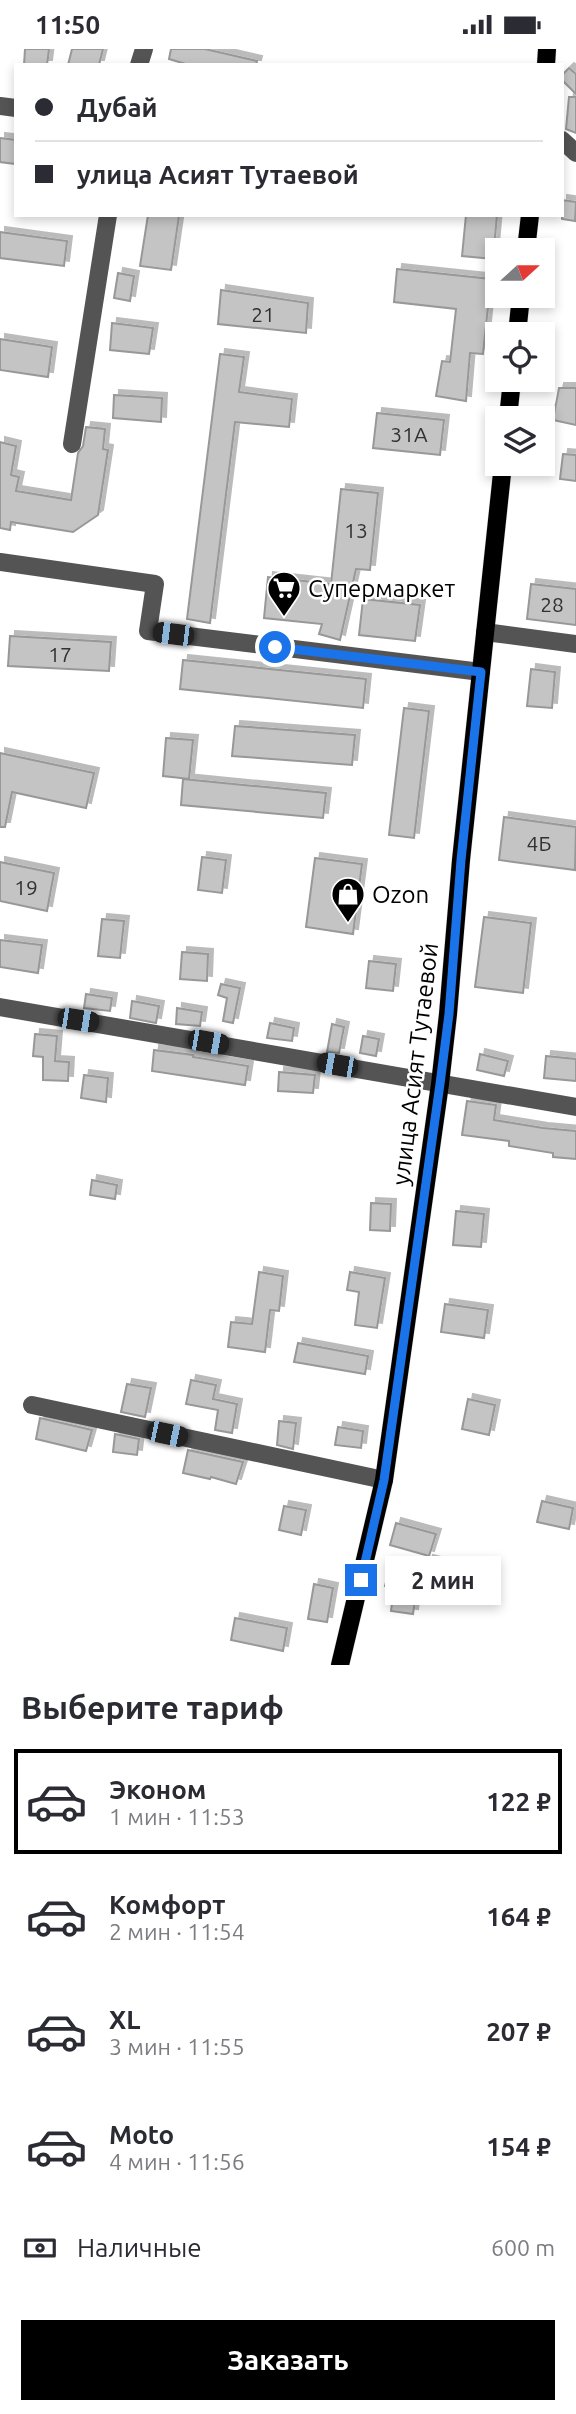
<!DOCTYPE html>
<html lang="ru">
<meta charset="utf-8">
<style>
:root{--surface:#fff;--page:#f7f7f7;--text:#2b2b33;--muted:#7c7c81;--line:#e1e1e2;--accent:#000}
body{margin:0;font-family:Ubuntu,sans-serif;background:var(--page);color:var(--text);height:100vh;display:flex;flex-direction:column;font-size:26px;white-space:nowrap}
*{box-sizing:border-box;margin:0}
p{font-size:23px;color:var(--muted)}
.icon{flex:none;width:38px;height:38px;fill:none;stroke:currentColor;stroke-width:2;stroke-linecap:round;stroke-linejoin:round}
.map{position:relative;height:1616px;overflow:hidden}
.details{display:flex;flex-direction:column;background:var(--surface);flex:1}
.details>*{flex:none}
.banner{position:absolute;left:14px;top:14px;width:550px;height:154px;border-radius:0px;box-shadow:0 4px 10px #0003;display:grid;align-content:center;height:154px;padding:0 21px;background:var(--surface)}
.needle{width:46px;rotate:69deg}
.buttons{position:absolute;left:485px;top:189px;display:grid;gap:14px}
.buttons a{display:grid;place-items:center;width:70px;height:70px;border-radius:0px;background:var(--surface);box-shadow:0 4px 10px #0003;font-size:35px}
.end{position:absolute;width:32px;height:32px;margin:-16px;border:9px solid #1a73e8;background:#fff;box-shadow:0 0 0 4px #fff}
.from{border-radius:50%}
.bubble{position:absolute;height:49px;border-radius:0px;background:var(--surface);box-shadow:0 4px 10px #0003;font-size:23px;font-weight:700;line-height:49px;text-align:center}
.car{position:absolute;width:21px;height:42px;margin:-21px -10px;border-radius:9px;box-shadow:0 0 5px 2px #0007;background:linear-gradient(#222 24%,#8ab4d8 0 40%,#222 0 76%,#8ab4d8 0 86%,#222 0)}
.banner b{display:flex;align-items:center;gap:24px;height:66px;font-size:26px}
.banner b+b{border-top:2px solid var(--line)}
.banner i{width:18px;height:18px;background:var(--text)}
ul{padding:0;list-style:none}
li{display:flex;align-items:center;gap:21px;height:105px;margin:0 14px 10px;padding:0 7px;border:4px solid transparent;border-radius:0px}
li div{flex:1}
li b{display:block;font-size:26px}
li em{font-style:normal;font-weight:700}
li.on{border-color:var(--accent)}
li>.icon{width:63px;height:63px;stroke-width:1.5}
h2{padding:0 21px;font-size:32px;line-height:84px}
.pay{display:flex;align-items:center;gap:18px;height:77px;padding:0 21px;font-size:26px}
.pay p{margin-inline-start:auto}
.cta{display:flex;gap:14px;margin-top:auto;padding:14px 21px}
.cta a{flex:1;height:80px;border-radius:0px;background:var(--accent);color:#fff;font-size:28px;font-weight:700;line-height:80px;text-align:center}
.status{display:flex;justify-content:space-between;align-items:center;height:49px;padding:0 35px;background:var(--surface);direction:ltr}
.status svg{height:19px;fill:currentColor}
.map>svg:first-child{display:block}
</style>
<div class="status"><b>11:50</b><svg viewBox="0 0 49 12"><path d="M0 12V9h3v3zM5 12V6h3v6zM10 12V3h3v9zM15 12V0h3v12zM26 1h20v11H26zM47 4h2v5h-2z"/></svg></div>
<div class="map">
<svg width="576" height="1616" viewBox="0 0 576 1616">
<defs>
<filter id="shadow"><feDropShadow dx="5" dy="-5" stdDeviation="0" flood-color="#0004"/></filter>
</defs>
<rect width="100%" height="100%" fill="#fff"/>
<g fill="#c4c4c4" stroke="#989898" stroke-width="2" filter="url(#shadow)">
<polygon points="25,0 49,0 47,16 24,16"/>
<polygon points="72,0 103,0 99,16 68,16"/>
<polygon points="171,0 205,0 257,12 256,16 189,16 169,10"/>
<polygon points="569,19 576,25 576,45 562,31 562,26"/>
<polygon points="569,48 576,48 576,84 566,80"/>
<polygon points="0,89 16,91 16,115 0,113"/>
<polygon points="562,151 576,153 575,172 562,170"/>
<polygon points="148,166 179,167 171,221 140,217"/>
<polygon points="466,166 497,166 493,210 462,207"/>
<polygon points="0,183 67,192 64,217 0,209"/>
<polygon points="397,220 491,230 483,305 470,304 466,352 436,347 442,312 450,313 456,260 394,253"/>
<polygon points="118,224 134,227 130,252 114,249"/>
<polygon points="221,241 308,254 306,284 218,275"/>
<polygon points="112,274 153,279 149,305 110,301"/>
<polygon points="0,290 52,298 48,328 0,321"/>
<polygon points="220,305 244,308 239,343 292,350 289,378 235,373 210,574 187,570"/>
<polygon points="559,339 576,339 576,376 553,371"/>
<polygon points="114,346 162,349 161,373 113,369"/>
<polygon points="377,364 444,371 440,406 373,399"/>
<polygon points="86,378 105,380 103,400 108,401 98,466 73,483 11,473 10,481 0,479 0,393 16,397 11,426 19,428 16,442 71,451 78,404 83,397"/>
<polygon points="563,405 576,406 576,432 560,430"/>
<polygon points="341,440 378,444 370,521 356,520 340,591 319,585 322,575 264,569 268,528 331,535"/>
<polygon points="531,535 576,540 576,576 527,570"/>
<polygon points="363,550 420,556 415,592 359,586"/>
<polygon points="10,587 111,593 109,622 8,617"/>
<polygon points="183,611 366,630 363,659 180,640"/>
<polygon points="531,620 555,623 552,659 527,657"/>
<polygon points="404,659 429,662 414,789 389,786"/>
<polygon points="235,677 355,686 352,716 232,707"/>
<polygon points="166,689 193,691 189,730 163,727"/>
<polygon points="0,704 94,724 86,759 12,743 5,778 0,778"/>
<polygon points="183,730 326,744 323,769 181,756"/>
<polygon points="504,768 576,778 575,821 499,811"/>
<polygon points="202,808 226,811 222,844 198,841"/>
<polygon points="315,809 362,815 353,885 306,878"/>
<polygon points="0,813 54,824 47,862 0,852"/>
<polygon points="484,868 531,874 523,944 475,938"/>
<polygon points="102,870 124,872 120,909 98,907"/>
<polygon points="0,891 42,896 38,924 0,918"/>
<polygon points="182,903 208,905 207,932 180,930"/>
<polygon points="369,912 396,915 393,942 366,939"/>
<polygon points="221,935 240,939 233,974 223,972 227,949 218,946"/>
<polygon points="86,945 112,949 110,962 84,959"/>
<polygon points="132,952 159,957 156,974 130,969"/>
<polygon points="177,959 202,963 200,977 176,975"/>
<polygon points="270,974 294,979 292,992 267,989"/>
<polygon points="332,975 344,978 339,1004 327,1003"/>
<polygon points="35,985 57,987 55,1012 69,1013 68,1032 43,1031 43,1008 33,1007"/>
<polygon points="363,987 379,990 376,1007 360,1004"/>
<polygon points="154,1001 193,1006 193,1008 248,1017 245,1036 152,1022"/>
<polygon points="480,1005 508,1012 504,1027 477,1021"/>
<polygon points="546,1007 576,1010 576,1032 544,1029"/>
<polygon points="279,1023 315,1026 313,1044 278,1042"/>
<polygon points="84,1026 108,1029 106,1053 81,1049"/>
<polygon points="467,1052 496,1056 494,1071 543,1079 576,1082 576,1110 553,1108 553,1104 509,1097 509,1092 462,1086"/>
<polygon points="92,1131 117,1136 115,1150 90,1146"/>
<polygon points="371,1154 391,1155 390,1182 370,1181"/>
<polygon points="456,1162 484,1165 481,1198 453,1196"/>
<polygon points="259,1223 283,1227 279,1262 270,1261 265,1303 228,1298 231,1273 252,1275"/>
<polygon points="350,1223 385,1229 377,1279 355,1276 359,1243 347,1241"/>
<polygon points="445,1255 488,1261 484,1289 441,1283"/>
<polygon points="298,1294 368,1307 365,1325 294,1313"/>
<polygon points="191,1331 216,1336 213,1350 237,1355 232,1384 215,1381 218,1361 186,1355"/>
<polygon points="127,1335 151,1339 145,1368 121,1363"/>
<polygon points="468,1350 495,1356 489,1386 462,1380"/>
<polygon points="40,1369 92,1381 86,1402 36,1390"/>
<polygon points="279,1372 296,1374 293,1400 277,1396"/>
<polygon points="338,1378 363,1382 361,1399 335,1396"/>
<polygon points="115,1385 139,1390 137,1406 113,1403"/>
<polygon points="188,1401 243,1413 236,1435 211,1428 210,1430 183,1424"/>
<polygon points="542,1452 573,1459 569,1480 537,1473"/>
<polygon points="284,1457 306,1461 301,1486 279,1481"/>
<polygon points="396,1474 436,1485 429,1507 390,1496"/>
<polygon points="428,1511 440,1514 431,1548 416,1544 413,1565 391,1562 394,1539 385,1537 388,1526 422,1534"/>
<polygon points="314,1535 333,1539 327,1573 308,1570"/>
<polygon points="235,1569 287,1579 283,1602 231,1591"/>
</g>
<g fill="none" stroke-linecap="round" stroke-linejoin="round">
<defs>
<g id="major">
<polyline points="546,16 547,0"/>
<polyline points="526,201 530,166"/>
<polyline points="517,285 521,247"/>
<polyline points="508,369 512,331"/>
<polyline points="340,1616 384,1431 440,1035 448,965 461,811 503,415"/>
</g>
</defs>
<use href="#major" stroke="#dbdbdb" stroke-width="19"/>
<g stroke="#545454" stroke-width="18">
<polyline points="139,16 144,0"/>
<polyline points="0,57 16,59"/>
<polyline points="562,91 576,104"/>
<polyline points="72,395 108,166"/>
<polyline points="0,513 155,535 148,582 481,623"/>
<polyline points="485,583 576,595"/>
<polyline points="0,958 576,1058"/>
<polyline points="32,1356 384,1431"/>
</g>
<use href="#major" stroke="#000" stroke-width="18"/>
</g>
<g fill="none" stroke-linecap="round" stroke-linejoin="round">
<polyline stroke="#1a73e8" stroke-width="9" points="275,598 481,623 461,811 449,965 440,1035 384,1431 361,1531"/>
</g>
<defs>
<symbol id="supermarket-pin" viewBox="-11 -11 22 30"><path d="M0 17L-7.5 6A9.5 9.5 0 1 1 7.5 6Z" fill="#000" stroke="#fff"/><path d="M-6-5.5h2.5l.6 2H6L4.5 2H-2.5L-4.4-4H-6ZM-1.5 3.2a1.3 1.3 0 1 0 .1 0ZM3 3.2a1.3 1.3 0 1 0 .1 0Z" fill="#fff"/></symbol>
<symbol id="shop-pin" viewBox="-11 -11 22 30"><path d="M0 17L-7.5 6A9.5 9.5 0 1 1 7.5 6Z" fill="#000" stroke="#fff"/><path d="M-5-2.5h2.3a2.7 3.5 0 0 1 5.4 0H5L5.5 6h-11ZM-1.5-2.5h3a1.5 2.3 0 0 0-3 0Z" fill="#fff"/></symbol>
</defs>
<g fill-rule="evenodd">
<use href="#supermarket-pin" x="265" y="520" width="38" height="52"/>
<use href="#shop-pin" x="329" y="826" width="38" height="52"/>
</g>
<g text-anchor="middle" dominant-baseline="central" stroke-width="5" stroke-linejoin="round" paint-order="stroke">
<g font-size="21" fill="#313131">
<text x="263" y="265">21</text>
<text x="409" y="385">31А</text>
<text x="356" y="481">13</text>
<text x="552" y="555">28</text>
<text x="60" y="605">17</text>
<text x="539" y="794">4Б</text>
<text x="26" y="838">19</text>
</g>
<g font-size="24" fill="#000" stroke="#fff" text-anchor="start">
<text x="308" y="539">Супермаркет</text>
<text x="372" y="845">Ozon</text>
</g>
<g font-size="24" fill="#000" stroke="#fff">
<text transform="translate(415 1015) rotate(-83)">улица Асият Тутаевой</text>
</g>
</g>
</svg>
<div class="buttons">
<a><svg class="needle" viewBox="-14 -14 28 28"><path d="M0-13l5 13h-10z" fill="#e53935"/><path d="M0 13l5-13h-10z" fill="#7c7c81"/></svg></a>
<a><svg class="icon" aria-label="locate" viewBox="0 0 24 24"><circle cx="12" cy="12" r="6"/><path d="M12 2v4M12 18v4M2 12h4M18 12h4"/></svg></a>
<a><svg class="icon" aria-label="layers" viewBox="0 0 24 24"><path d="M12 4l9 5-9 5-9-5zM3 14l9 5 9-5"/></svg></a>
</div>
<i class="end from" style="left:275px;top:598px"></i>
<i class="end" style="left:361px;top:1531px"></i>
<div class="bubble" style="left:385px;top:1507px;width:116px">2 мин</div>
<i class="car" style="left:173px;top:585px;rotate:277deg"></i>
<i class="car" style="left:78px;top:971px;rotate:99deg"></i>
<i class="car" style="left:208px;top:993px;rotate:100deg"></i>
<i class="car" style="left:337px;top:1016px;rotate:280deg"></i>
<i class="car" style="left:167px;top:1385px;rotate:102deg"></i>
<div class="banner">
<b><i class="from"></i>Дубай</b>
<b><i></i>улица Асият Тутаевой</b>
</div>
</div>
<section class="details">
<h2>Выберите тариф</h2>
<ul>
<li class="on"><svg class="icon" aria-label="car" viewBox="0 0 24 24"><path d="M5 17H2v-5l4-1 3-4h7l3 4 3 1v5h-3M9 17h6M6 11h13"/><circle cx="7" cy="17" r="2"/><circle cx="17" cy="17" r="2"/></svg><div><b>Эконом</b><p>1 мин · 11:53</p></div><em>122 ₽</em></li>
<li><svg class="icon" aria-label="car" viewBox="0 0 24 24"><path d="M5 17H2v-5l4-1 3-4h7l3 4 3 1v5h-3M9 17h6M6 11h13"/><circle cx="7" cy="17" r="2"/><circle cx="17" cy="17" r="2"/></svg><div><b>Комфорт</b><p>2 мин · 11:54</p></div><em>164 ₽</em></li>
<li><svg class="icon" aria-label="car" viewBox="0 0 24 24"><path d="M5 17H2v-5l4-1 3-4h7l3 4 3 1v5h-3M9 17h6M6 11h13"/><circle cx="7" cy="17" r="2"/><circle cx="17" cy="17" r="2"/></svg><div><b>XL</b><p>3 мин · 11:55</p></div><em>207 ₽</em></li>
<li><svg class="icon" aria-label="car" viewBox="0 0 24 24"><path d="M5 17H2v-5l4-1 3-4h7l3 4 3 1v5h-3M9 17h6M6 11h13"/><circle cx="7" cy="17" r="2"/><circle cx="17" cy="17" r="2"/></svg><div><b>Moto</b><p>4 мин · 11:56</p></div><em>154 ₽</em></li>
</ul>
<div class="pay"><svg class="icon" aria-label="cash" viewBox="0 0 24 24"><path d="M3 7h18v10H3z"/><circle cx="12" cy="12" r="2"/></svg>Наличные<p>600 m</p></div>
<div class="cta"><a>Заказать</a></div>
</section>
